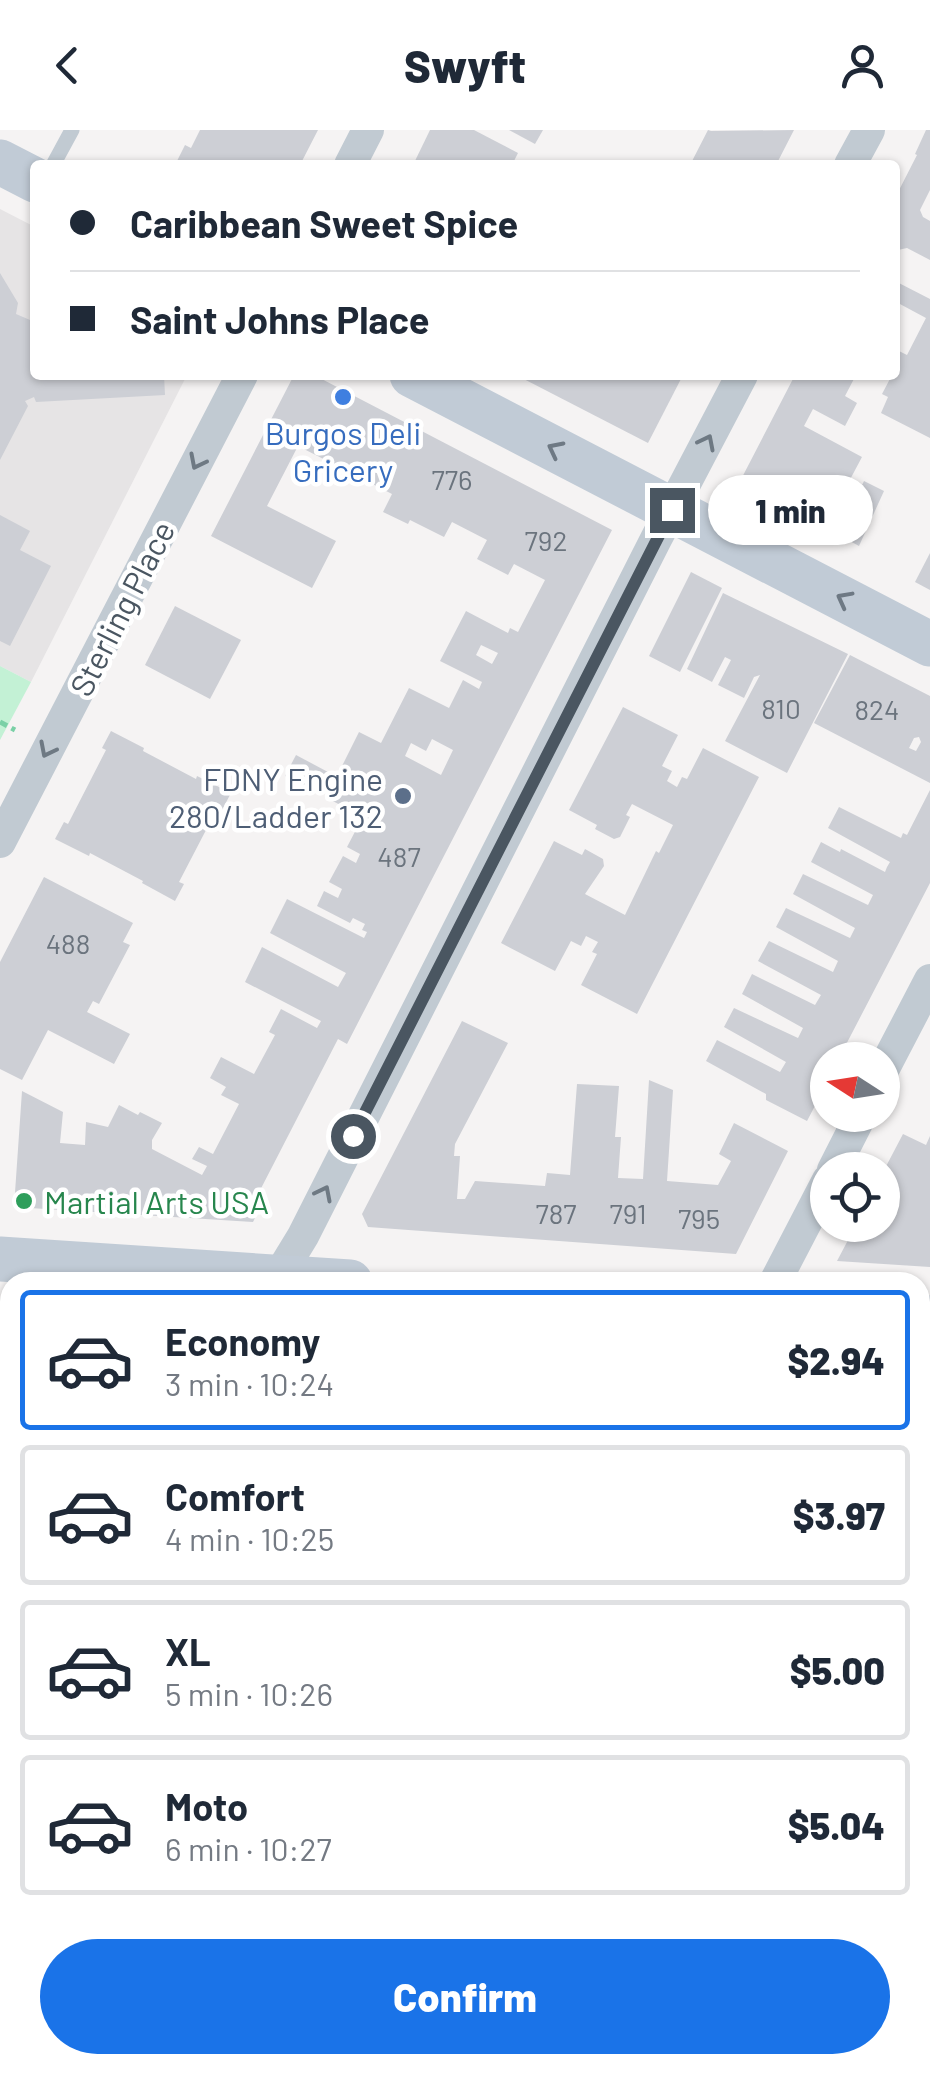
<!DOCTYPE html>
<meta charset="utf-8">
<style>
:root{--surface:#fff;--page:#f6f6f7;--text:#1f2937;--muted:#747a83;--line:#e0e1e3;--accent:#1a73e8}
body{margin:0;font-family:Barlow,sans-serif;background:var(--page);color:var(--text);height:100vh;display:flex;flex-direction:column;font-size:38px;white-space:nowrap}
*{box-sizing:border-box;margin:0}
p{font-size:32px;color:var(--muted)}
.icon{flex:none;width:55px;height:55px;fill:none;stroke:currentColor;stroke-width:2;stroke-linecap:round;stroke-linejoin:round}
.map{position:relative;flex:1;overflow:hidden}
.drawer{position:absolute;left:0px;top:1142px;width:930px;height:802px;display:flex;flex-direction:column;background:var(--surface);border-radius:30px 30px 0 0;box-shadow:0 2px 8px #0004}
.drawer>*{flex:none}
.banner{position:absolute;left:30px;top:30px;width:870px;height:220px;border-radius:10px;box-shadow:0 2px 8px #0004;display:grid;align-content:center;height:220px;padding:0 40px;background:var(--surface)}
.needle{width:65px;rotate:282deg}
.fabs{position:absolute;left:810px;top:912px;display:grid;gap:20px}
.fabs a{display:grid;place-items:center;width:90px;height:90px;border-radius:50%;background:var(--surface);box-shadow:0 2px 8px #0004;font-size:50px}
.end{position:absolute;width:45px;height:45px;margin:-22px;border:12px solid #4a5661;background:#fff;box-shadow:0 0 0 5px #fff}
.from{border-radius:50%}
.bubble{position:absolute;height:70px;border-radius:35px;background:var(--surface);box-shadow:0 2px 8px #0004;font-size:32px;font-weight:800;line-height:70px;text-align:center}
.banner b{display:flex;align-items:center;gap:35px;height:95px;font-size:38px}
.banner b+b{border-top:2px solid var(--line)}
.banner i{width:25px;height:25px;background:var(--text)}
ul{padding:18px 0 0;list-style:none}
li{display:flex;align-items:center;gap:30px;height:140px;margin:0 20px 15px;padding:0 20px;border:5px solid var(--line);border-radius:10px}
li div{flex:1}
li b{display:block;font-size:38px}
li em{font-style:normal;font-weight:800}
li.selected{border-color:var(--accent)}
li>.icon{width:90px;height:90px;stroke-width:1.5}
.primary-button{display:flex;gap:20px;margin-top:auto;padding:20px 40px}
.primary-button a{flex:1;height:115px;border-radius:60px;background:var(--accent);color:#fff;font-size:40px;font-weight:800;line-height:115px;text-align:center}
header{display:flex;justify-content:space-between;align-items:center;height:130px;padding:0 40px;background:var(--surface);font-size:45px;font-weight:800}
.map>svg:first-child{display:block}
</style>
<header><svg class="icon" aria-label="back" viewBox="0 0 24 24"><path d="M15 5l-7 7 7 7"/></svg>Swyft<svg class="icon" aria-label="person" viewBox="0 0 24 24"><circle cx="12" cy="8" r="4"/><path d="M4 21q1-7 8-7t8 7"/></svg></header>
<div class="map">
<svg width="930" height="1943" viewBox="0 0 930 1943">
<rect width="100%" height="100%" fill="#f5f3f3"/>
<polygon fill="#e6e4e5" points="0,79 35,97 35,245 187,245 31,552 0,536"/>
<g fill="#c3f1d5">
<polygon points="0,536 31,552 0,610"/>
<polygon points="930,1888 930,1943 904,1943 907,1935 920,1935 920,1909"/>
</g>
<g fill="#cdcfd5" fill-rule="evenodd">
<polygon points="200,0 318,0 300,35 175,35 185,15 191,18"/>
<polygon points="430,0 474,0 518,23 512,35 413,35"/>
<polygon points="509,0 543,0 535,14"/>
<polygon points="708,0 711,1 794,0 776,35 690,35"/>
<polygon points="926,0 930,0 930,60 920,80 923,87 930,91 930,130 907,118 898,120 895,126 895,68 917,25 915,24"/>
<polygon points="0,143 18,173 16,184 30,190 35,179 35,245 164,245 165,265 36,272 34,267 25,271 28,276 0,330"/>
<polygon points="895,151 930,169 930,308 881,283 888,267 882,264 892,245 895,245 895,219 907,225 926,188 898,173 895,180"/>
<path d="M294,245H314L612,400L347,914L338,909L254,1072L261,1076L253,1092L14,1077L22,961L63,982L60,1013L85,1015L86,992L108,997L119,975L138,985L140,982L162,993L152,1010V1019L202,1045L207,1036L192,1029L199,1017L213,1024L239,974L221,965L226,957L210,948L221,927L254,944L275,905L269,902L281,879L317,898L321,891L245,852L262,817L338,857L346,843L270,803L287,769L364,808L367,802L362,800L365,794L353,788L350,793L317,776L324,761L338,768L342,759L329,752L343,726L356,733L360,724L347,717L360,692L373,700L376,694L329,669L340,648L337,646L359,602L381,613L409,558L449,578L463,550L479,559L482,552L440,531L466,481L508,503L510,498L518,502L545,450L514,434L508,445L477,429L487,410L452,392L444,407L410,390L408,394L383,382L392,364L298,316L267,376L336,411L312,458L211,406ZM481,515L498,523L492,534L476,525ZM432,609L453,620L441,645L405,626L411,613L426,621Z"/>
<polygon points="516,245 683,245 648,313"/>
<polygon points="795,245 856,245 845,266 857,273 845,296 813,279 804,296 862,327 821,404 736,359"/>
<polygon points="864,351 884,361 859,416 837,404"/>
<polygon points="0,385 30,401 20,420 51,436 10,516 0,511"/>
<polygon points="930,423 930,460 915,452"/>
<polygon points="691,442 722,458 680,542 649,526"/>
<polygon points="723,463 848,524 787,643 725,611 760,545 754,547 744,568 718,555 731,530 725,527 712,552 687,539"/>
<polygon points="175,476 241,510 210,569 145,535"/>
<path d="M850,525L930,566V653L814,593ZM919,607L921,612L916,621L909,618L914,608Z"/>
<polygon points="623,577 678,605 662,636 672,641 667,651 677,657 682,647 687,649 703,618 759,647 637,884 581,855 597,824 592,822 598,812 586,806 581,816 571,811 555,841 501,813 554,711 582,725 585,719 603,729 604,736 585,764 625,785 656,721 659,723 673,695 632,674 626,685 630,687 620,707 614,709 595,699 597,695 569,680"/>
<polygon points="111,601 144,618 143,621 196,649 197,646 231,663 222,680 218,677 179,752 184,754 175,771 142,753 143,751 90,723 89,726 55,709 64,692 68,694 106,620 102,618"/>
<polygon points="296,625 328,642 318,663 285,646"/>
<polygon points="930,660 930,753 838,930 828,930 828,951 807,991 766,970 766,964 706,931 717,910 780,942 786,932 724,897 734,878 798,908 803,898 742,864 752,844 815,875 821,865 758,831 769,811 833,842 838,831 776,797 786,778 850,808 855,798 793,764 803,744 868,775 873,765 811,732 821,712 840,722 841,719 885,742 887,737 890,732 828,698 839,677 901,708 903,703 907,705"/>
<polygon points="44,747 133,793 123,812 130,815 99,874 93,871 87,882 130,904 114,934 48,900 22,950 0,939 0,832"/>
<polygon points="462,891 508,913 455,1014 454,1026 460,1026 457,1069 465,1069 475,1051 545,1056 547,1043 570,1045 577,954 619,956 615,1007 621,1007 618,1048 643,1049 649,950 673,960 667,1051 718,1055 731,1031 719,1024 734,993 788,1021 736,1124 368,1097 362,1084"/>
<polygon points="903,1004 926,1015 930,1006 930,1137 837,1131 856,1095 882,1095 882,1044"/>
<polygon points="0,1188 10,1188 10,1282 7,1300 0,1299"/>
<polygon points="925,1242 930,1242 930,1295 922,1295"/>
<polygon points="920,1312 930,1312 930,1344 920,1360"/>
<polygon points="0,1329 10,1335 10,1383 0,1378"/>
<polygon points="930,1377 930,1461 928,1460 930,1463 930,1496 928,1499 920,1495 920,1397"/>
<polygon points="10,1412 10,1498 0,1518 0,1428 4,1425"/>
<polygon points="10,1820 10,1935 60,1935 58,1938 68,1943 15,1943 17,1939 0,1931 0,1839"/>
<polygon points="151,1935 209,1935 225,1943 166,1943"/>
<polygon points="327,1935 376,1935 378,1943 323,1943"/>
<polygon points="404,1935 455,1935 451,1943 400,1943"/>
<polygon points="494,1935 532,1935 534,1936 530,1943 490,1943"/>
<polygon points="583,1935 644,1935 638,1943 579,1943"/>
</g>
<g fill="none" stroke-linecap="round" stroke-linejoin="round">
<g stroke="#7ad0a6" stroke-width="5" stroke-dasharray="8 5" stroke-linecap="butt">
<polyline points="0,592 15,600"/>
<polyline points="920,1687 930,1672"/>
<polyline points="747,1943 753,1935"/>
</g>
<g stroke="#c1cad2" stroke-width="15">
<polyline points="53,35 72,0"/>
<polyline points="920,1848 930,1855"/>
</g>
<g stroke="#c1cad2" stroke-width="32">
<polyline points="350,35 368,0"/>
<polyline points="850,35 869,0"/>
<polyline points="0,712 242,245"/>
<polyline points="882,942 930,850"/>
<polyline points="833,1040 861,985"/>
<polyline points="275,1152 303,1106 656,409 742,245"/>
<polyline points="775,1152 828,1050"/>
<polyline points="920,1594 930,1577"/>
<polyline points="0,1678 10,1659"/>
<polyline points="278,1943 282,1935"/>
<polyline points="692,1943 697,1935"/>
</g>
<g stroke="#c1cbd6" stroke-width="45">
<polyline points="0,32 35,50"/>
<polyline points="412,245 930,514"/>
<polyline points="0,1129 350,1152"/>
<polyline points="920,1187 930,1188"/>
</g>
<g stroke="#b3c2d1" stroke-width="50">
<polyline points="920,1788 930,1772"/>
<polyline points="814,1943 819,1935"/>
</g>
</g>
<defs><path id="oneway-chevron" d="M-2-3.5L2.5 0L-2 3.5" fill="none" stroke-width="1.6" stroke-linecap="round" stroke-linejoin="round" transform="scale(2.5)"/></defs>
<g stroke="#6e7983">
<use href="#oneway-chevron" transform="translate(707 312) rotate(-63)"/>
<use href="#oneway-chevron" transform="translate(197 332) rotate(117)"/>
<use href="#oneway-chevron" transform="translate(47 620) rotate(117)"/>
<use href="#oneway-chevron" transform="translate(324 1063) rotate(-63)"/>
</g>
<g stroke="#6e7984">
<use href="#oneway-chevron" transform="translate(555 319) rotate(-153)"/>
<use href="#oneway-chevron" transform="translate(844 469) rotate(-152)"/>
</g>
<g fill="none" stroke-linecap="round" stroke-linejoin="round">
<polyline stroke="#4a5661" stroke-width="12" points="353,1006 672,380"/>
</g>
<circle fill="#3f7fe0" stroke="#fff" stroke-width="4" cx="343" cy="267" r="10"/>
<circle fill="#5c6f8a" stroke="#fff" stroke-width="4" cx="403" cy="666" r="10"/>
<circle fill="#2e9e5b" stroke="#fff" stroke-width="4" cx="24" cy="1071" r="10"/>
<g text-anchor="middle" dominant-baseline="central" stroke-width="9" stroke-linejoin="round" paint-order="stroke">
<g font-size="28" fill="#6b747e">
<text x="452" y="349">776</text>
<text x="546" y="410">792</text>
<text x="781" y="578">810</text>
<text x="877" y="579">824</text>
<text x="399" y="726">487</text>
<text x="68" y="813">488</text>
<text x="556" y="1083">787</text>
<text x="628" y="1083">791</text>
<text x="699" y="1088">795</text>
</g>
<g font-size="32" fill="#366cbe" stroke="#fff">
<text x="343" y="302">Burgos Deli<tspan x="343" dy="37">Gricery</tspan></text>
</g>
<g font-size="32" fill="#4a5661" stroke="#fff">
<text transform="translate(121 478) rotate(-63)">Sterling Place</text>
</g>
<g font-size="32" fill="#4e5e75" stroke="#fff" text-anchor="end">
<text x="383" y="648">FDNY Engine<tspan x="383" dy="37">280/Ladder 132</tspan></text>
</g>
<g font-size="32" fill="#27864d" stroke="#fff" text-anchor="start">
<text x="44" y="1071">Martial Arts USA</text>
</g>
</g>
</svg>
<div class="fabs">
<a><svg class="needle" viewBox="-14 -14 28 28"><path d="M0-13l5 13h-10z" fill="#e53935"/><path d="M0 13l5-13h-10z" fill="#747a83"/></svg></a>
<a><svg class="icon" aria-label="locate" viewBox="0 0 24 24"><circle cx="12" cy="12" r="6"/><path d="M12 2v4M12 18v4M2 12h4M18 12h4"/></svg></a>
</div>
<i class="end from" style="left:353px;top:1006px"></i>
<i class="end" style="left:672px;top:380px"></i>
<div class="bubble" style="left:708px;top:345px;width:165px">1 min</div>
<div class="banner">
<b><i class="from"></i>Caribbean Sweet Spice</b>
<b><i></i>Saint Johns Place</b>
</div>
<section class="drawer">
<ul>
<li class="selected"><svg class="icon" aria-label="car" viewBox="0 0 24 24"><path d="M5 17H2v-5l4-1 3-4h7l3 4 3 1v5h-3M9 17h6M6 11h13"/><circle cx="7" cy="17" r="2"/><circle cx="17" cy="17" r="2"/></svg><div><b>Economy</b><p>3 min · 10:24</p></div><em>$2.94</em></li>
<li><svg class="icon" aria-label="car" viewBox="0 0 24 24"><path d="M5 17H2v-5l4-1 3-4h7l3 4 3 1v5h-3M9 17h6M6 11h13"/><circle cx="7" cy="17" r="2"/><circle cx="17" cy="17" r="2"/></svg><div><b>Comfort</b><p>4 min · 10:25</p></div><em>$3.97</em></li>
<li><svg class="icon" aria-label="car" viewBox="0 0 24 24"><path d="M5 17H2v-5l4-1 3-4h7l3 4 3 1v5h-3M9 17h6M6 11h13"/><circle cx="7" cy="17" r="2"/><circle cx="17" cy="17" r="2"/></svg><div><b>XL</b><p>5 min · 10:26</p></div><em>$5.00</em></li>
<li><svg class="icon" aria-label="car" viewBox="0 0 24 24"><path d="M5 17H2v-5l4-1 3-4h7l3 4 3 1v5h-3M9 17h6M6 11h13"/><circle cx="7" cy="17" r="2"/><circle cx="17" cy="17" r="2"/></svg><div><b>Moto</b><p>6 min · 10:27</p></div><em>$5.04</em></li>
</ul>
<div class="primary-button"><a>Confirm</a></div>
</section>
</div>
